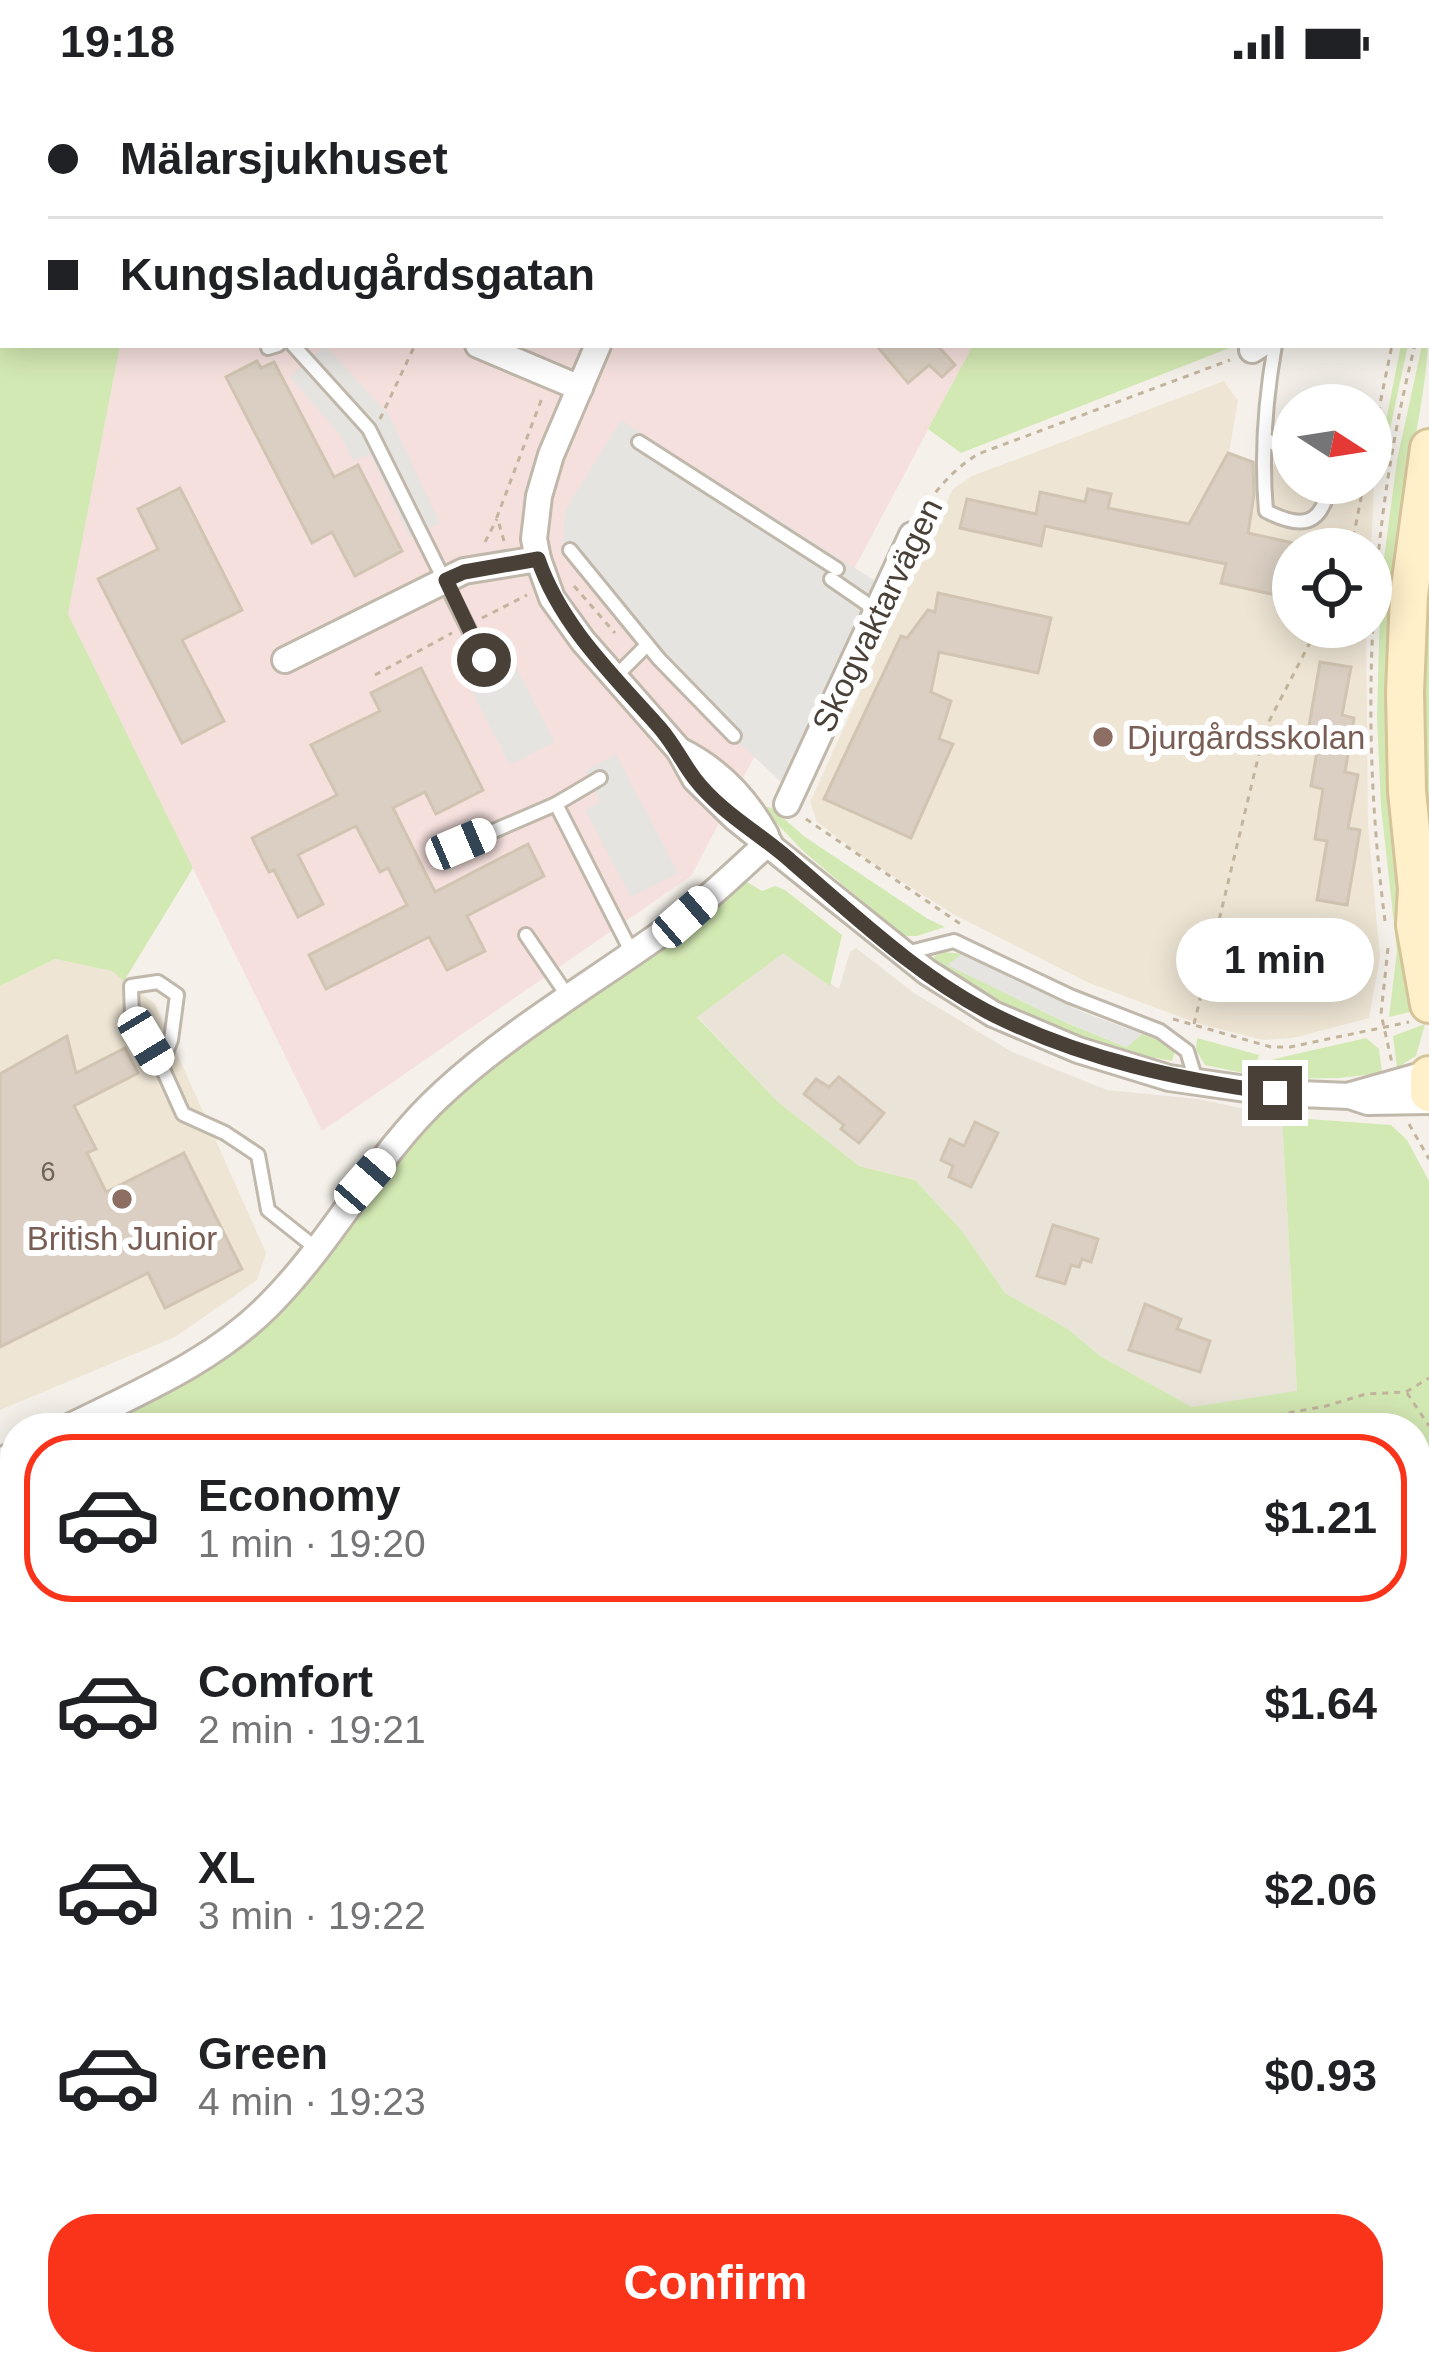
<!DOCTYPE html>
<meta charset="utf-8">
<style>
:root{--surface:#fff;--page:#f2f2f2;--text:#202124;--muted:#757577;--line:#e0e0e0;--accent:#fa341b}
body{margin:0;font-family:Arial,sans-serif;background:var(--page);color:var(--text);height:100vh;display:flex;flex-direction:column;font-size:45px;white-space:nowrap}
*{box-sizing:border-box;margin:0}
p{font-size:39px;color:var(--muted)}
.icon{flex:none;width:66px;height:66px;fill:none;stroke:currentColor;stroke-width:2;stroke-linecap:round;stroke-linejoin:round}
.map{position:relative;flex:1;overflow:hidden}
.panel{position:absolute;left:0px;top:1329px;width:1431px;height:963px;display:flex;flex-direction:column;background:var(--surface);border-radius:48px 48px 0 0;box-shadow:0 6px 30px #0003}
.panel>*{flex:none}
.top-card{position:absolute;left:0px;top:0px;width:1431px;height:264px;box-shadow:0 6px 30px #0003;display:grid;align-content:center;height:264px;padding:0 48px;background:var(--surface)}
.needle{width:78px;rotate:102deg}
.controls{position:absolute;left:1272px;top:300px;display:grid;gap:24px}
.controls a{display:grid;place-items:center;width:120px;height:120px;border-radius:50%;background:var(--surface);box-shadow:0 6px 30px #0003;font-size:60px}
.end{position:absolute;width:54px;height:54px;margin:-27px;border:15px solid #494138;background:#fff;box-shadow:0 0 0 6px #fff}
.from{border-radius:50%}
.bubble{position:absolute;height:84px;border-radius:42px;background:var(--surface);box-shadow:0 6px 30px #0003;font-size:39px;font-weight:600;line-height:84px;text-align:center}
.car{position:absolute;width:36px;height:72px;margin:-36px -18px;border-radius:15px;box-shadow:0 0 9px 3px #0007;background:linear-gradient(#fff 24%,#345 0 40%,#fff 0 76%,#345 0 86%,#fff 0)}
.top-card b{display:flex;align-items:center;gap:42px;height:114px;font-size:45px}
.top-card b+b{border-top:3px solid var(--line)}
.top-card i{width:30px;height:30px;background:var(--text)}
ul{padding:21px 0 0;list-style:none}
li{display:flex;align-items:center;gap:36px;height:168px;margin:0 24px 18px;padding:0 24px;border:6px solid transparent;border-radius:48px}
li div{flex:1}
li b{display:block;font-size:45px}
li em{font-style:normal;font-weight:600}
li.current{border-color:var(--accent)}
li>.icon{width:108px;height:108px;stroke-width:1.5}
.primary-button{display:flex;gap:24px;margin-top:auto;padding:24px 48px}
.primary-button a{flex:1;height:138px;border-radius:48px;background:var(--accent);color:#fff;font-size:48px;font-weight:600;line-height:138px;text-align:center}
.status{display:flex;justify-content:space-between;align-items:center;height:84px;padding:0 60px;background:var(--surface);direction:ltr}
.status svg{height:33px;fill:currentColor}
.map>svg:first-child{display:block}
</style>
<div class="status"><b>19:18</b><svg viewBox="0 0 49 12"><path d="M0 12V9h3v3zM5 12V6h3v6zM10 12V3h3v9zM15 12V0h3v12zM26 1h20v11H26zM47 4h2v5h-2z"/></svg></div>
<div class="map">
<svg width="1429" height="2290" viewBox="0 0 1429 2290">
<rect width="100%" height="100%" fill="#f5f1ea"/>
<polygon fill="#e9e3d8" points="856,864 914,909 1012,968 1107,1006 1198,1015 1282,1033 1297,1308 1192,1323 1100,1272 1068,1245 1005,1209 963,1148 915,1096 859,1082 778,1018 697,932 783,868 839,905 850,868"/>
<g fill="#eee5d4">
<polygon points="1224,297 1238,317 1229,369 1260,380 1293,381 1293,399 1371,399 1371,381 1375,381 1371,465 1293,465 1293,543 1366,543 1368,742 1380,873 1369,934 1293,954 1263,956 1197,939 1089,899 955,831 864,774 817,738 810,718 953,405 972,392"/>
<polygon points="55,875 112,887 155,920 266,1169 257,1196 175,1253 0,1326 0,902"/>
</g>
<g fill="#f5e0dd">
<polygon points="157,0 764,0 767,3 157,3"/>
<polygon points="120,261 973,261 691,792 322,1047 68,530"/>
</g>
<g fill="#d3e9b3">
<polygon points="0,0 95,3 3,3 3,261 120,261 68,530 193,784 124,897 112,887 55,875 0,902"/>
<polygon points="764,0 1412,0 767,3"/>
<path d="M1429,233C1429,318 1401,402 1394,487C1387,580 1384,679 1395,772C1402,823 1413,874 1422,925L1389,933L1397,867L1381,723L1377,633L1379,557L1383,482L1397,376L1422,261H1428Z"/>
<polygon points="973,261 1237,261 961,369 928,345"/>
<polygon points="1401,261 1408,261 1380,391 1375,392"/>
<polygon points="1429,479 1429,775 1420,626"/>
<polygon points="760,722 772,724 805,753 928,835 945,843 917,852 903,852 802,766"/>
<polygon points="747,798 762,807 775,802 785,806 842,851 830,902 783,869 697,933 778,1018 859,1082 915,1096 963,1148 1005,1209 1068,1245 1100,1272 1192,1323 1297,1307 1282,1033 1391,1041 1407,1056 1429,1097 1429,2290 0,2290 0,1388 15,1380 15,2277 1416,2277 1416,1344 85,1344 196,1286 461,1005"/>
<path d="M944,868L963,870L948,881L1067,939L1126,963L1142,950L1176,963L1172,977C1085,963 1007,926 935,877L934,872Z"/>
<polygon points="1425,940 1416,972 1397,984 1393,952"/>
<polygon points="1197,954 1259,971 1253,991 1205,981 1196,966"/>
<polygon points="1366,954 1379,965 1382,989 1340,994 1281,995 1275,990 1274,975"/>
</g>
<g fill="#e6e4e1">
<polygon points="325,261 389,331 440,439 410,454 370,370 353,377 342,353 290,293"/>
<polygon points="621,336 877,498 783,700 641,566 562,466 565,426"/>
<polygon points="504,560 555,658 510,681 459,583"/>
<polygon points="616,670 678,789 631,813 585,726 601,718 585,687"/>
<polygon points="963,870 1080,927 1142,950 1127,963 1067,939 947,881"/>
</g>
<g fill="#dacfc2" stroke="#d1c4b2" stroke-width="3">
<polygon points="876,261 937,261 955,281 942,293 929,281 908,299"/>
<polygon points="257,277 261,284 274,278 334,393 358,381 402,467 355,492 332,448 312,459 226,293"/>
<polygon points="1228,369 1253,378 1254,411 1248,449 1293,459 1293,515 1221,499 1226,480 1045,442 1041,462 960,444 967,415 1036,430 1040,408 1085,418 1088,405 1111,410 1108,424 1189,440"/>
<polygon points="180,404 242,526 182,556 224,637 182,659 98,495 158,465 138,425"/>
<polygon points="938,509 1051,534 1038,589 939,568 931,608 951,617 939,655 953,660 911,754 824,715 901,552 907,554 928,526 935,528"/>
<polygon points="1320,578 1351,583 1342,631 1354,634 1345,688 1358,691 1348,744 1360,746 1347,821 1317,816 1327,757 1315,755 1323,705 1311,702 1321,644 1309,642"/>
<polygon points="421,584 483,706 436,730 425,708 393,724 435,808 528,760 544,792 467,832 485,867 447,886 429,853 326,905 309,871 407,821 388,784 380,788 356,742 298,771 323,820 298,833 274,786 269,788 252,754 337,711 311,661 380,627 371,609"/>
<polygon points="67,952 76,989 125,964 138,989 74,1022 96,1065 87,1069 106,1108 184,1069 242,1185 165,1224 148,1189 0,1263 0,990"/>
<polygon points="839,993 884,1029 859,1059 841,1045 844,1041 804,1010 816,995 829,1003"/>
<polygon points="975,1038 998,1049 971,1103 949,1093 953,1082 941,1076 950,1055 964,1062"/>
<polygon points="1053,1141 1098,1155 1091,1178 1082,1175 1079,1183 1071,1181 1065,1200 1037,1192"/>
<polygon points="1145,1220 1181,1235 1177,1245 1210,1257 1200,1288 1129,1266"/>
</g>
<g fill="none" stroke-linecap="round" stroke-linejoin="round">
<defs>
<g id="service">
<polyline points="702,0 710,3"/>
<polyline points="657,3 658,0"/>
<polyline points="293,261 369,345 484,576"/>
<path d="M1275,261C1265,317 1261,370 1266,427C1301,445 1323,443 1329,399"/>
<polyline points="268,264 278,261"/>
<polyline points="1265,355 1293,370"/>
<polyline points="639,358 837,485"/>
<polyline points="570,466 659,575 734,652"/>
<polyline points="831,495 876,526"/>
<polyline points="615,593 647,561"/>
<polyline points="556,720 600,694"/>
<polyline points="461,761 556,720 632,869"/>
<polyline points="526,851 569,914"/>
<polyline points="906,869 954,857 1070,912 1160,947 1187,967 1196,996"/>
<polyline points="161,981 132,933 131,902 158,898 177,911 171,956 161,981 183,1030 225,1049 258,1071 268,1126 317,1165"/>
<polyline points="0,1577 15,1575"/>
</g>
<g id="minor">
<polyline points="117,0 119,3"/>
<polyline points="1425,3 1427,0"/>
<polyline points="478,261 580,304"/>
<polyline points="598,261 551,371 539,412 534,455 538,475 552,514 583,557 679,666 695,695 735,734 927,888 993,930 1078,966 1169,994 1275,1009 1350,1012 1368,1018 1429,1017"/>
<polyline points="1252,266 1260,261"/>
<polyline points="285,576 464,487 538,475"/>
<path d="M679,666C718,685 745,713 766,751"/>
<polyline points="787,720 912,451"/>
<polyline points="1351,1011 1429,989"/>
<path d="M67,1344C137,1309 213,1278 269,1221C334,1156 375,1071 443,1009C513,944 603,893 680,836C711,813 740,784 769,758"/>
<polyline points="0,1377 15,1370"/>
</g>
<g id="secondary">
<polyline points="1429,364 1409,511 1405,608 1407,707 1417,805 1415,841 1429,920"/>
<polyline points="1429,991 1429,1009"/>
</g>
</defs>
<use href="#service" stroke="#c1b8ac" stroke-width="18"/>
<use href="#minor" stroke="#c1b8ac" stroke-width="30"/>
<use href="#secondary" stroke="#d5c39a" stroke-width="42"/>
<g stroke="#c2b49d" stroke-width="3" stroke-dasharray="6 6" stroke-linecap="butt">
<polyline points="1428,34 1429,34"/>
<polyline points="1428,212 1429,208"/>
<polyline points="380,335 415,261"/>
<polyline points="1371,364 1392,261"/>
<path d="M922,428C938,403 953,386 978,370L1230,276"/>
<polyline points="504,457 497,433 542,314"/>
<polyline points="485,458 497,435"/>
<polyline points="1351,465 1364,399"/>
<polyline points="574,502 615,549"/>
<polyline points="482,534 527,511"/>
<polyline points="375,591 452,549"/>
<polyline points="806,735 962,841"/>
<path d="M1385,837C1360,643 1367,450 1415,261"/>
<polyline points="1388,864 1381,930 1392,979"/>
<polyline points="1173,935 1271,963 1290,963 1409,938"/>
<polyline points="1194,940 1265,645 1318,543"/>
<polyline points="1409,1040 1429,1075"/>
<polyline points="1407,1309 1429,1342"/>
<polyline points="32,1344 47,1336"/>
<polyline points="1206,1344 1326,1322 1366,1310 1406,1308 1429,1294"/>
<polyline points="0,1537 15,1498"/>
<polyline points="0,1771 15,1780"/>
<polyline points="0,1858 15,1862"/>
<polyline points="1416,1892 1429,1892"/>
<polyline points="1416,1996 1429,2002"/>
<polyline points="0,2145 15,2141"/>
<polyline points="222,2277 238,2290"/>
<polyline points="514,2277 521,2290"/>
<polyline points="643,2277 647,2290"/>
<polyline points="824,2277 824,2290"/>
<polyline points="1287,2277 1294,2290"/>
<polyline points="573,2290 580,2277"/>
<polyline points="1056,2290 1057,2277"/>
</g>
<use href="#service" stroke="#fff" stroke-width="12"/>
<use href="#minor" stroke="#fff" stroke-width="24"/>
<use href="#secondary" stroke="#fff0ca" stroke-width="36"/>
</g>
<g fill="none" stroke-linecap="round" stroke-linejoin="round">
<path stroke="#494138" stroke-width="15" d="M484,576L446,496L464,488L538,475C561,542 613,591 659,643C674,660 682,678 695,695C721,729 761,750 792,778C855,832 921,895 996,932C1086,976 1177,995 1275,1009"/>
</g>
<g fill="#8d6e63" stroke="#fff" stroke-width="4.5">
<circle cx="1103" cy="653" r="12"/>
<circle cx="122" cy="1115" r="12"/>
</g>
<g text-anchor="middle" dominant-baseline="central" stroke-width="12" stroke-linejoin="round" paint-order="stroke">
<g font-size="27" fill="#6d645a">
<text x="48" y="1088">6</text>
</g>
<g font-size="33" fill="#494138" stroke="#fff">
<text transform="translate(877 531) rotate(-64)">Skogvaktarvägen</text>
</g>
<g font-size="33" fill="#785e54" stroke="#fff" text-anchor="start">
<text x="1127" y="653">Djurgårdsskolan</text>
<text x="122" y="1154" text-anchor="middle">British Junior</text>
</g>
</g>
</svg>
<div class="controls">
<a><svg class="needle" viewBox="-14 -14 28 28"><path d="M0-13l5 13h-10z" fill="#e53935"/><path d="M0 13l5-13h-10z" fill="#757577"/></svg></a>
<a><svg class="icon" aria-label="locate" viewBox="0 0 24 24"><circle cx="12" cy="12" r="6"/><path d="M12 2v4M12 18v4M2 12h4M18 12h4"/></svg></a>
</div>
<i class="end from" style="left:484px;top:576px"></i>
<i class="end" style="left:1275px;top:1009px"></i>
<div class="bubble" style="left:1176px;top:834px;width:198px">1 min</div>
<i class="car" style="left:461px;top:760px;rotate:67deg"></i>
<i class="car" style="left:685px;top:833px;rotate:49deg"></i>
<i class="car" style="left:146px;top:957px;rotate:149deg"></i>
<i class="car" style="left:365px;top:1097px;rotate:41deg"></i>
<div class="top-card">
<b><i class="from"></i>Mälarsjukhuset</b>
<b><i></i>Kungsladugårdsgatan</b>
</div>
<section class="panel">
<ul>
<li class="current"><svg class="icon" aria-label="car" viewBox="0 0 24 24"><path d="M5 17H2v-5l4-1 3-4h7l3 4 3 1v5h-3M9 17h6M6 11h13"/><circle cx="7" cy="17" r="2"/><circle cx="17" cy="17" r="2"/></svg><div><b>Economy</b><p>1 min · 19:20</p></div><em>$1.21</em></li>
<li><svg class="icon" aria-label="car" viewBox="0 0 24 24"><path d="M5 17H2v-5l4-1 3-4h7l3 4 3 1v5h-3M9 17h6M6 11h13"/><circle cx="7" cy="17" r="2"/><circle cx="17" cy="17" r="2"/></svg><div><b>Comfort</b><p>2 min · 19:21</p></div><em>$1.64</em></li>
<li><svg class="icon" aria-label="car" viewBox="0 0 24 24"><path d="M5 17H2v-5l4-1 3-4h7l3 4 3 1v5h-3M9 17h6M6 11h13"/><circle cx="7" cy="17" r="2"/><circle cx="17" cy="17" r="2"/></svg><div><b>XL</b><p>3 min · 19:22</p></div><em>$2.06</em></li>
<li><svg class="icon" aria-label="car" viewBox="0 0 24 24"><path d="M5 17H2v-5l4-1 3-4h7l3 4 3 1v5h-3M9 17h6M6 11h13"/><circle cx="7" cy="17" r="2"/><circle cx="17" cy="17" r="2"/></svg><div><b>Green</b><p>4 min · 19:23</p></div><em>$0.93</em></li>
</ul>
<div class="primary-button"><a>Confirm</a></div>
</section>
</div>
